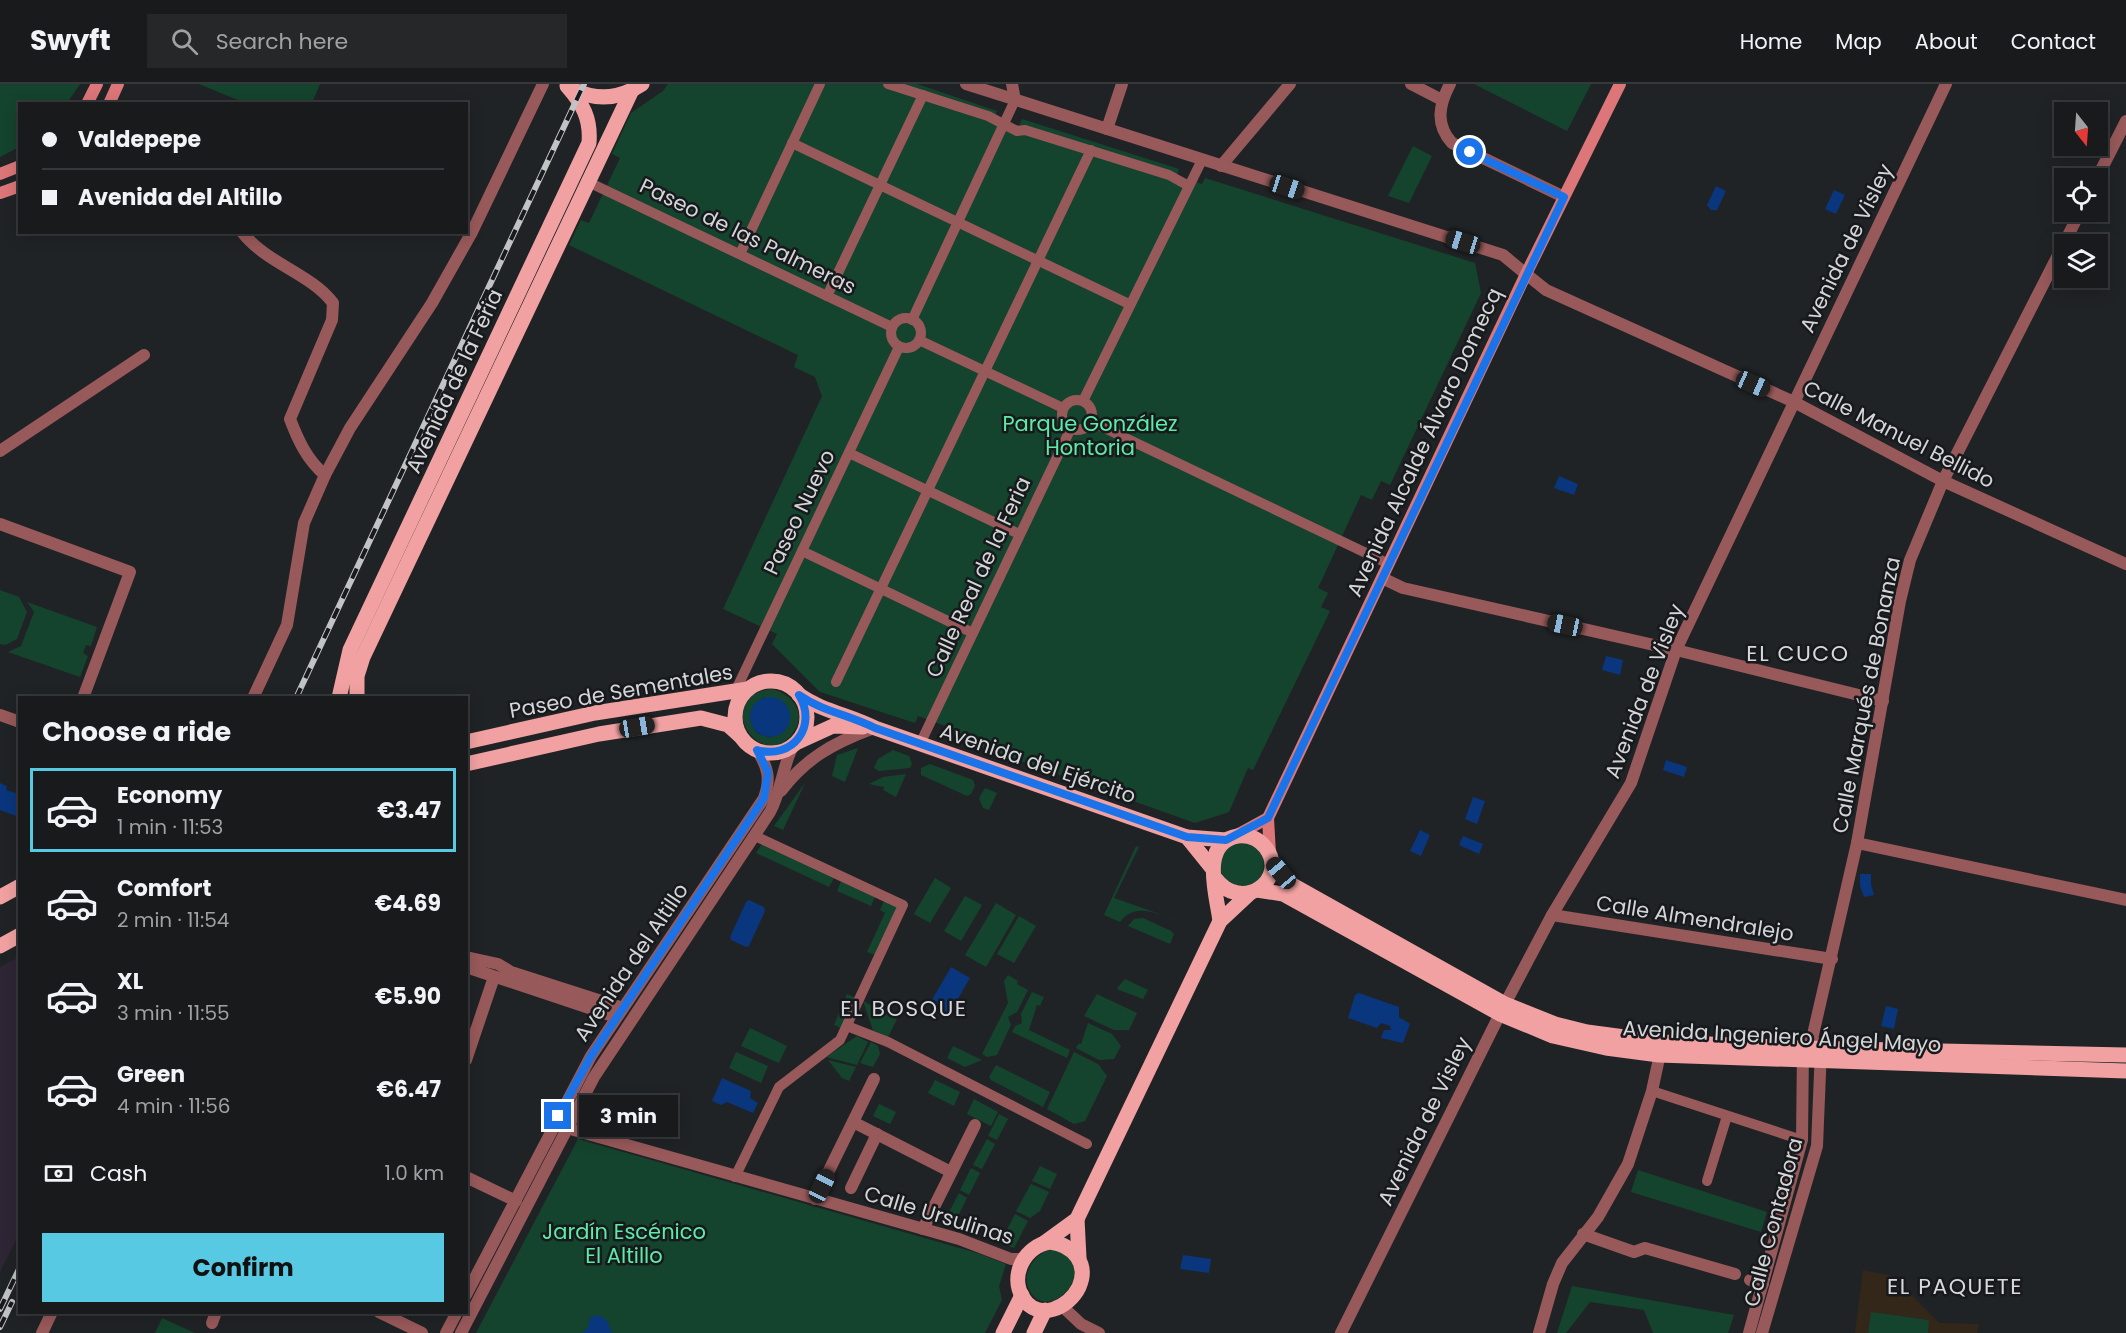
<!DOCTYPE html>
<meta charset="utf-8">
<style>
:root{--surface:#181a1c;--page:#252729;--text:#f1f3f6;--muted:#9fa1a3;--line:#36383b;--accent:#57c9e3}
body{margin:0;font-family:Poppins,sans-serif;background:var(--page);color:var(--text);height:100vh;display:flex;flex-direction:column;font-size:22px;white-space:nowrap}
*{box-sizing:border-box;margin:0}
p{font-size:20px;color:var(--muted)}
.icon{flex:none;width:33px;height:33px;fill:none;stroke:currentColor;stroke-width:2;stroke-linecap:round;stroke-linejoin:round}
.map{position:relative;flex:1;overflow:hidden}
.drawer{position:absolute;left:18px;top:612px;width:450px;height:618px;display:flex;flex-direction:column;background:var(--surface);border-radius:0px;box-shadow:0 3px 15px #0003,0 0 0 2px var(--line)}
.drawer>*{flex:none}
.top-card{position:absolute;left:18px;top:18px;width:450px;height:132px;border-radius:0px;box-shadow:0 3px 15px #0003,0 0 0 2px var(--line);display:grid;align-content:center;height:132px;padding:0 24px;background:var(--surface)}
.needle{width:39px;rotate:163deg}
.tools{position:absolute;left:2054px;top:18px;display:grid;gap:12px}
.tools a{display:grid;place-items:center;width:54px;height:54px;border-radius:0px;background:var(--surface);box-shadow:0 3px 15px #0003,0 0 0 2px var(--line);font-size:30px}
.end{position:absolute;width:27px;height:27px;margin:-14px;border:8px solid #1a73e8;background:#fff;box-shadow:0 0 0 3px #fff}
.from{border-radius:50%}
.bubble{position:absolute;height:42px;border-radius:0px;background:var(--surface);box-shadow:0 3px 15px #0003,0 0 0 2px var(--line);font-size:20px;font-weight:700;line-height:42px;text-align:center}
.car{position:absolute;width:18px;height:36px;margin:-18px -9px;border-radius:8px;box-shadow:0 0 4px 2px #0007;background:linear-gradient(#222 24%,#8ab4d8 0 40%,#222 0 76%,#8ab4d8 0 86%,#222 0)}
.top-card b{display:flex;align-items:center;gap:21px;height:57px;font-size:22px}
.top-card b+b{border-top:2px solid var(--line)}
.top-card i{width:15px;height:15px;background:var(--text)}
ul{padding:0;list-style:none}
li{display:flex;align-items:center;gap:18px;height:84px;margin:0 12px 9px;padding:0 12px;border:3px solid transparent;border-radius:0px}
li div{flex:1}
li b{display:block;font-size:22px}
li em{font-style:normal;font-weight:700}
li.active{border-color:var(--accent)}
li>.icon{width:54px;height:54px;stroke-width:1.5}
h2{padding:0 24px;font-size:27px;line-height:72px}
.pay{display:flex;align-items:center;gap:15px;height:66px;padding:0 24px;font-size:22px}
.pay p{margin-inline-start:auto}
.button{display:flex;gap:12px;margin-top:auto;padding:12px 24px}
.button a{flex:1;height:69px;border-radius:0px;background:var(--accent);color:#111;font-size:24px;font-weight:700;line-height:69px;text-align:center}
header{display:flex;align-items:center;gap:36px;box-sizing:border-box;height:84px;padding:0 30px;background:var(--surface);border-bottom:2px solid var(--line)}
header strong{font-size:28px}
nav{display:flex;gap:33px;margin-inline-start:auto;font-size:21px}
.search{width:420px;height:54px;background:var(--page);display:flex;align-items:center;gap:15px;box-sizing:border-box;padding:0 21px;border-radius:0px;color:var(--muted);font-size:22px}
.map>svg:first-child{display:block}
</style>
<header>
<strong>Swyft</strong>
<div class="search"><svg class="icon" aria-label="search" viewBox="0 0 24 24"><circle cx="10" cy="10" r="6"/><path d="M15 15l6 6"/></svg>Search here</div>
<nav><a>Home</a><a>Map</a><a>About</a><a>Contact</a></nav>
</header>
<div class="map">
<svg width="2126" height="1249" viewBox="0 0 2126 1249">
<rect width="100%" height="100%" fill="#202325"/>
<polygon fill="#2e2635" points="19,873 19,1150 0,1188 0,883"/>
<polygon fill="#332719" points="1863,1186 1893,1192 1939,1239 1979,1240 1977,1249 1855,1249"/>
<g fill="#14442d" fill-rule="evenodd">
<polygon points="0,0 80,0 67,19 20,20 19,63 0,73"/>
<polygon points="199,0 320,0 312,19 245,19"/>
<polygon points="668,0 917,0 997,27 995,32 1019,42 1022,35 1179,85 1177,91 1202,100 1205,94 1475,179 1481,209 1390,401 1381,397 1372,416 1361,411 1318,504 1328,509 1321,523 1330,527 1253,686 1248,684 1229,728 1195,739 945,650 948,643 918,632 915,639 820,608 772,560 777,550 723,525 822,312 815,293 794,283 798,271 569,161 581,136 589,139 620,74 612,70 631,29 663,7"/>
<polygon points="1474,0 1591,0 1567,47"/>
<polygon points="1413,62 1432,72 1409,119 1388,112"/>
<polygon points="0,506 19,513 27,528 17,555 5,561 0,560"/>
<polygon points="27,518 97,543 91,562 86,561 83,569 88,572 80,593 8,568 21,562 34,528"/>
<path d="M771,605C792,609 808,630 793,649C762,692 709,612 771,605ZM765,613L771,654L758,650L754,645V621Z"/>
<polygon points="858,664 845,698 832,692 837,671"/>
<polygon points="893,666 909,672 912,680 910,684 879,687 874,684 878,675"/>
<polygon points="930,680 973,696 975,702 971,710 967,712 921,691 921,684"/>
<polygon points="906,690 896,713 883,706 884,703 869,700 883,693"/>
<polygon points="805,699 783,746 774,742"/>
<polygon points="985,704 997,709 989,726 983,724 979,714"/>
<circle cx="1242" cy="781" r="22"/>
<polygon points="762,760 834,794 829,803 756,769"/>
<path d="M1136,762L1139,763L1114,814L1180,837C1159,831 1136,817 1120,838L1104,831Z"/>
<polygon points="935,794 951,804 930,839 914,830"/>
<polygon points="841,797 875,813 871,822 837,807"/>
<polygon points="965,812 982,821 961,857 944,847"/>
<polygon points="884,817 897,823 875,871 867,868 885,829 880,826"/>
<polygon points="996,819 1016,831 986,883 965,871"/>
<polygon points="1019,832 1036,842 1014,879 997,870"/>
<polygon points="1143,834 1171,847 1174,850 1170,860 1128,842 1134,835"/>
<polygon points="1008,891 1018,897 1017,900 1028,906 1017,928 1008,933 1011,941 997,971 987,973 982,970 1008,919 1004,897"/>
<polygon points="1125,895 1148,906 1143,915 1119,906 1117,904"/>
<polygon points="1032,908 1044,913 1040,922 1037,921 1029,946 1070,966 1067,974 1012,948 1015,942 1022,939 1021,930"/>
<polygon points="847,910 855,914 841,944 834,941"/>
<polygon points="1097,910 1137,929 1129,946 1114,946 1084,932"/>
<polygon points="863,917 897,935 888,953 873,946"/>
<polygon points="1088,939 1112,950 1121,962 1114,975 1099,976 1076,964 1078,960 1081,960"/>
<polygon points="750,944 787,962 779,979 741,962"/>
<polygon points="857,952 868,958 857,981 826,973"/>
<polygon points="871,958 878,962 880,970 873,983 860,979"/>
<polygon points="953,962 982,976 965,983 947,974"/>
<polygon points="736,968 768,982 761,999 729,984"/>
<polygon points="1074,968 1098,980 1107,992 1085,1037 1074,1040 1047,1025"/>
<polygon points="828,976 856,983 849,997 842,994"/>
<polygon points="996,981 1050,1008 1043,1023 991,996 989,993"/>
<polygon points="935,996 960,1008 954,1022 928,1009"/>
<polygon points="974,1015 998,1028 991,1042 967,1030"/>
<polygon points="879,1020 896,1028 890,1040 873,1032"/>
<polygon points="999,1030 1008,1035 997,1056 988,1052"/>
<polygon points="578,1055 977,1169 1006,1180 999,1202 1002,1216 985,1249 476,1249"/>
<polygon points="987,1055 995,1060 982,1085 973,1081"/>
<polygon points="1040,1082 1057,1090 1050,1105 1032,1097"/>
<polygon points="971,1084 980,1089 969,1111 960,1106"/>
<polygon points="1638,1086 1767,1128 1761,1148 1631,1108"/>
<polygon points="1031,1100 1049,1108 1040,1127 1030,1134 1016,1127"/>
<polygon points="959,1109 967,1114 954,1140 945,1136"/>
<polygon points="1015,1130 1028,1137 1014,1164 1000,1159"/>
<path d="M1050,1165C1106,1175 1053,1241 1031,1209C1019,1191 1034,1171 1050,1165Z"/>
<polygon points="1572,1202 1734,1231 1728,1249 1653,1249 1644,1226 1590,1218 1566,1249 1557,1249"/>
<polygon points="1871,1228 1929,1236 1928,1249 1868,1249"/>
<polygon points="162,1234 195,1249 155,1249"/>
</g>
<g fill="#09367c">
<polygon points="1716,102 1726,107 1717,126 1711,126 1707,121"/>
<polygon points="1834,106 1845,111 1836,130 1825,125"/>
<polygon points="1559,392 1578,400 1574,411 1554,404"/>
<polygon points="1606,572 1623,576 1620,591 1602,586"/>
<circle cx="770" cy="633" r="20"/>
<polygon points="1666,676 1687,683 1684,693 1663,686"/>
<polygon points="0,699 7,702 6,706 19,710 19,733 0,726"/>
<polygon points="1473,713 1485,717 1477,740 1465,735"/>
<polygon points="1420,746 1430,751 1421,772 1410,767"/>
<polygon points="1463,752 1483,760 1479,770 1459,761"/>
<polygon points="1860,790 1871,790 1871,801 1874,811 1864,813 1860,802"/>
<polygon points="749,816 764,823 765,827 749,862 746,863 731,856 730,853 746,818"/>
<polygon points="951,883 970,894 948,932 929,921"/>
<polygon points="1359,909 1399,923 1399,933 1410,940 1403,959 1381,954 1384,946 1391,946 1390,942 1381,939 1377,944 1348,934 1355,911"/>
<polygon points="1886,922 1898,925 1894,945 1881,942"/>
<polygon points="722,994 751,1007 750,1014 758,1019 753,1029 727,1018 721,1021 712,1017"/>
<polygon points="1183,1171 1211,1175 1209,1189 1180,1185"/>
<polygon points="597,1231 606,1235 612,1249 582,1249 588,1244 590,1234"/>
</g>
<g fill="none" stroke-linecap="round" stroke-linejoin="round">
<g stroke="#98595a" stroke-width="10">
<polyline points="888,0 988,32 1017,47 1025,46 1169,91 1187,101"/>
<polyline points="792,59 1129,220"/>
<polyline points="586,97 892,243"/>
<polyline points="740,170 820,0"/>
<polyline points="827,212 923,11"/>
<circle cx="906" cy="249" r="15"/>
<polyline points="912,236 1015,16"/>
<polyline points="919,256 1063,324"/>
<circle cx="1077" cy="331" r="15"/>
<polyline points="1083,317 1202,76"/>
<polyline points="1090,337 1389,480"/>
<polyline points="849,369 1019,450"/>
<polyline points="802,467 973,549"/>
<polyline points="836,598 1091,66"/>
<polyline points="734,610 899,263"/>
<polyline points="920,660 1071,344"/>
<polyline points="847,942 888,958 1087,1060"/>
<polyline points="1652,1007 1802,1056"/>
<polyline points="735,1093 779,1003 840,956 903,821 755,752"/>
<polyline points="1707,1097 1727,1032"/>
</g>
<g stroke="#98595a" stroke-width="12">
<polyline points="1411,0 1442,16"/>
<path d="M1450,0C1439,21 1435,40 1452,59L1564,113"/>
<polyline points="1107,45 1122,0"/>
<polyline points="1221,82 1290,0"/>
<polyline points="2097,94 2126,37"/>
<path d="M242,148C267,180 310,189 333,219L332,236L290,335C298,356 307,376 325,391"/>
<polyline points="1526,190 1546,206 1794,318 1943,397 2126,480"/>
<polyline points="0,367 144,271"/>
<polyline points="0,440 130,488 83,614"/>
<polyline points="1382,494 1403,504 1676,566 1883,617"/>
<polyline points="253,614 287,541 304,439 325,391 350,344 432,219 472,148 543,0"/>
<polyline points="0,631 20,638"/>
<polyline points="1857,759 2126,816"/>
<polyline points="1552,831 1832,875"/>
<polyline points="466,873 498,880 511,888 623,924"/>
<polyline points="466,883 616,933"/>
<polyline points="1812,955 1857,759 1900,517 1910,476 1943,397 2080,128"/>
<polyline points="466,976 494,893"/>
<polyline points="853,1038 951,1088"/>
<polyline points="567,1044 959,1155 1011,1175 1023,1175"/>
<polyline points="466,1093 516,1117"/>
<polyline points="851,1104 877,1050"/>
<polyline points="815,1115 874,995"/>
<polyline points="923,1145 975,1041"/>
<polyline points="1583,1150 1634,1168 1645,1164 1735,1190"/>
<polyline points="1750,1196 1763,1200"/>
<polyline points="1063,1223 1081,1240 1099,1249"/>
<polyline points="379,1228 422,1249"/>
<polyline points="212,1239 216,1228"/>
<polyline points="42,1249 52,1228"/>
<polyline points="1341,1249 1505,920 1552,831 1631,699 1676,566 1946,0"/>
<polyline points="1539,1249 1553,1200 1562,1179 1598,1133 1628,1080 1652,1007 1661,965"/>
</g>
<g stroke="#98595a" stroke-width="12">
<polyline points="966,0 1503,171 1526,190"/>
<polyline points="1012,0 1015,16"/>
<path d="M781,707C805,675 833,659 871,645"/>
<path d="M466,1211L591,972L764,714C771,695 768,683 757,666"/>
<polyline points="446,1249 457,1228"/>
<path d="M461,1249L594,993L770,728C782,706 782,682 794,660"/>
<polyline points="1749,1249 1802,1056 1803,964 1812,955 1821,965 1817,1062 1762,1249"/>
</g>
<g stroke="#dc7678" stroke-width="12">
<polyline points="87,20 97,0"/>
<polyline points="109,20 118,0"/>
<polyline points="0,90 20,82"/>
<polyline points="0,109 20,102"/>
<polyline points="1237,751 1268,734"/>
<polyline points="1270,770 1268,734 1526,190 1620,0"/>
</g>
<g stroke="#f1a1a1" stroke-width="15">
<path d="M572,5C596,17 620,15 642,0"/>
<circle cx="771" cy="633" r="36"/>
<path d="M799,611C822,627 849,631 875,644L1187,753L1226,756"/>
<path d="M339,614L350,566L589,59C591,35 583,20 567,2"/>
<polyline points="357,614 357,592 363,573 631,8"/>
<polyline points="466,658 595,629 748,605"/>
<polyline points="798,658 833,642 863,643"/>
<polyline points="466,680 599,650 701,634 728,641 739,651"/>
<polyline points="1187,753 1212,784"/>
<polyline points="1272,779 1289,799 1505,920 1555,940 1587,948 1662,958 1803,964 2126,971"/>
<path d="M1215,794C1241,830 1289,796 1266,764C1259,755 1249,751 1238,752C1199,758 1217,812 1220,837"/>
<polyline points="1257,806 1283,810 1500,930 1553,952 1606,964 1659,971 2126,987"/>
<polyline points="0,813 20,802"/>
<polyline points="0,862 20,851"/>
<polyline points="1077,1135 1079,1174"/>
<path d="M1050,1158C1074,1161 1089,1180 1079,1203C1069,1224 1038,1238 1023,1214C1009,1191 1025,1162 1050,1158Z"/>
<polyline points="1044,1159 1077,1135 1220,837 1250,809"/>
<polyline points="1003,1249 1022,1211"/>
<polyline points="1034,1249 1045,1226"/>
</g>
<defs>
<g id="rail">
<polyline points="296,614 584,0"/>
<polyline points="0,1225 20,1183"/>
<polyline points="0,1243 12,1218"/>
</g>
</defs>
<use href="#rail" stroke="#c1c3c4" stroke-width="6"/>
<use href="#rail" stroke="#17191c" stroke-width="4" stroke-dasharray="11" stroke-linecap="butt"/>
</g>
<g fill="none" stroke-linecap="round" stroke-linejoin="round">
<path stroke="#1a73e8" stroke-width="8" d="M558,1032L591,972L764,714L768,688L757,666C793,676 818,642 799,611C822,627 849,631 875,644L1187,753L1226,756L1268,734L1564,113L1470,68"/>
</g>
<g text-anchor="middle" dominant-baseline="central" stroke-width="5" stroke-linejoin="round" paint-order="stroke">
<g font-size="21" fill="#d3d5d6" stroke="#17191c">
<text transform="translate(748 152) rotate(26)">Paseo de las Palmeras</text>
<text transform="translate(1846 164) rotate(-64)">Avenida de Visley</text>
<text transform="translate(454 297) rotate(-65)">Avenida de la Feria</text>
<text transform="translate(1899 350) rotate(27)">Calle Manuel Bellido</text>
<text transform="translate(1424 358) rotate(-65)">Avenida Alcalde Álvaro Domecq</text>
<text transform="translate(799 428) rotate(-64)">Paseo Nuevo</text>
<text transform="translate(978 493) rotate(-65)">Calle Real de la Feria</text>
<text transform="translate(621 607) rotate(-10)">Paseo de Sementales</text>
<text transform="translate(1644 607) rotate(-69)">Avenida de Visley</text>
<text transform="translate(1866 611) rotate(-79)">Calle Marqués de Bonanza</text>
<text transform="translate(1038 679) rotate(19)">Avenida del Ejército</text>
<text transform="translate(1695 834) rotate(9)">Calle Almendralejo</text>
<text transform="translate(631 878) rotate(-56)">Avenida del Altillo</text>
<text transform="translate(1782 952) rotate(3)">Avenida Ingeniero Ángel Mayo</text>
<text transform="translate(1424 1037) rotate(-64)">Avenida de Visley</text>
<text transform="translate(939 1131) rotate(17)">Calle Ursulinas</text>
<text transform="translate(1773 1138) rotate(-75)">Calle Contadora</text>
</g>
<g font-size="21" fill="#5beba6" stroke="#17191c">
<text x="1090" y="339">Parque González<tspan x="1090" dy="24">Hontoria</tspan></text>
<text x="624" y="1147">Jardín Escénico<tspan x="624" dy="24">El Altillo</tspan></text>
</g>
<g font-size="22" letter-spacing="1.5" fill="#d6d9dd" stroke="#17191c">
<text x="1798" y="569">EL CUCO</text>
<text x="904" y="924">EL BOSQUE</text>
<text x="1955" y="1202">EL PAQUETE</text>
</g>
</g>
</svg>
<div class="tools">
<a><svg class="needle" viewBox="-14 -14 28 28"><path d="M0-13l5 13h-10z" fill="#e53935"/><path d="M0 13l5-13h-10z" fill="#9fa1a3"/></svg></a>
<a><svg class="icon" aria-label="locate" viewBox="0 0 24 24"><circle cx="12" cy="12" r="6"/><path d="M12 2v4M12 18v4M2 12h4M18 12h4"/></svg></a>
<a><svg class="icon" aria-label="layers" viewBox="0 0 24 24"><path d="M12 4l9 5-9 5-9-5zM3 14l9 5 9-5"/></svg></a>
</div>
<i class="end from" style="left:1470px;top:68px"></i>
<i class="end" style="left:558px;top:1032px"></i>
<div class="bubble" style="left:579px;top:1011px;width:99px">3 min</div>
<i class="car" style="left:1287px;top:103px;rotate:108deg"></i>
<i class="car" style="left:1463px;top:158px;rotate:287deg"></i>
<i class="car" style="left:1753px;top:300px;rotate:114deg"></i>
<i class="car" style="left:1565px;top:541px;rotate:282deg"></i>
<i class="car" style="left:637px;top:643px;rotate:80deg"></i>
<i class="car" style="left:1281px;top:789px;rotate:320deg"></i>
<i class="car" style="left:822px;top:1102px;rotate:26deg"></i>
<div class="top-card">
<b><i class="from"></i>Valdepepe</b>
<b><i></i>Avenida del Altillo</b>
</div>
<section class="drawer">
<h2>Choose a ride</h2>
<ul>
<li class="active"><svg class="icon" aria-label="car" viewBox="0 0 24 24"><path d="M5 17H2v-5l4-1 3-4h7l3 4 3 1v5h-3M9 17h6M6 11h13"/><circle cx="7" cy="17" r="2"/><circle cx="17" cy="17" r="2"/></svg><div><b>Economy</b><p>1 min · 11:53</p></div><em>€3.47</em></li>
<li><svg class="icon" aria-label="car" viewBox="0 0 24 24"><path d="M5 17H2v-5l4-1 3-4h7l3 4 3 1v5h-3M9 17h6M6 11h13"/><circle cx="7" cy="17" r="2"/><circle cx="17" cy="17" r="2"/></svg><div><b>Comfort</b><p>2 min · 11:54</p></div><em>€4.69</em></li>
<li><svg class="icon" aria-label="car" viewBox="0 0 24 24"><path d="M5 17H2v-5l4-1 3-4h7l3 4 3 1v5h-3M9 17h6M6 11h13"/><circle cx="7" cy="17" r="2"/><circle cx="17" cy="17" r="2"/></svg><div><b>XL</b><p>3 min · 11:55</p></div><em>€5.90</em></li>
<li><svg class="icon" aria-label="car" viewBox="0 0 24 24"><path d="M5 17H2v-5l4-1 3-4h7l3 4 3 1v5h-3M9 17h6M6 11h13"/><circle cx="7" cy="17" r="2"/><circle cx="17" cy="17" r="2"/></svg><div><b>Green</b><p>4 min · 11:56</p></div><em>€6.47</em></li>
</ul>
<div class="pay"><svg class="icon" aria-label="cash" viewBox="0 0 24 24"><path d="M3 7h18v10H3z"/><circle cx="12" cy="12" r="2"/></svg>Cash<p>1.0 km</p></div>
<div class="button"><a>Confirm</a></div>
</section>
</div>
